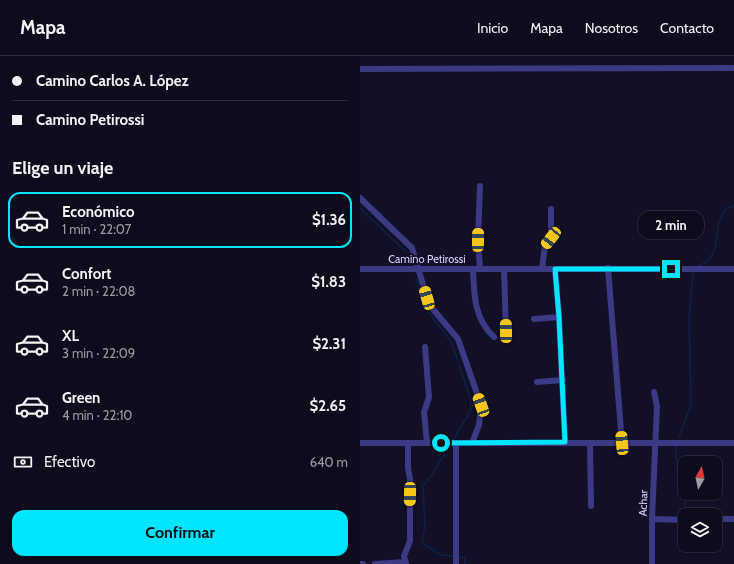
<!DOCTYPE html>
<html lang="es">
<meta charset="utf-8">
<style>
:root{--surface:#0e0b1c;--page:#171425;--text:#f1f3f6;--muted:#9b9ba3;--line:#2e2b3b;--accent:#00e5ff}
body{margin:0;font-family:Cabin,sans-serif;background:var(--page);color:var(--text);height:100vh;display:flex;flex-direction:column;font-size:15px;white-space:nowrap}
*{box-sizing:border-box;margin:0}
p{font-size:13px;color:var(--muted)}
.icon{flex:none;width:22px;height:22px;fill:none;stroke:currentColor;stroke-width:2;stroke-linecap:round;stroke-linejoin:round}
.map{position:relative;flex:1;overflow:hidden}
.details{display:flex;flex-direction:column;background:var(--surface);width:360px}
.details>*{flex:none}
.banner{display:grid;align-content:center;height:88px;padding:0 12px;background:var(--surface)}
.needle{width:26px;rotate:9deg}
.controls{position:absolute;left:318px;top:400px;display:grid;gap:8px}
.controls a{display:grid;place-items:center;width:44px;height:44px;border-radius:8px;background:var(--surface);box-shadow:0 1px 3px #0004,0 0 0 1px var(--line);font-size:20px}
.end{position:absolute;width:18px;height:18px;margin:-9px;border:5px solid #00e5ff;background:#111;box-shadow:0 0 0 2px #111}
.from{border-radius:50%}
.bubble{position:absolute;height:28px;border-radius:12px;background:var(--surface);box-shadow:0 1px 3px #0004,0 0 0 1px var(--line);font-size:13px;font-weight:700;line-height:28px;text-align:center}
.car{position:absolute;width:12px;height:24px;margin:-12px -6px;border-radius:5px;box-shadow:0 0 3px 1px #0007;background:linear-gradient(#f5c518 24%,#345 0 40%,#f5c518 0 76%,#345 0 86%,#f5c518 0)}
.banner b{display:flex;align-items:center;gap:14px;height:38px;font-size:15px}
.banner b+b{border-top:1px solid var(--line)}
.banner i{width:10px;height:10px;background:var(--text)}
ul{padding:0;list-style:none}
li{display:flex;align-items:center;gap:12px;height:56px;margin:0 8px 6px;padding:0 4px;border:2px solid transparent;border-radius:12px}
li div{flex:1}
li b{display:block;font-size:15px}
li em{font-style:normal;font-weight:700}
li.selected{border-color:var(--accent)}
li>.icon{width:36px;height:36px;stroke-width:1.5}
h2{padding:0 12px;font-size:18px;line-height:48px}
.pay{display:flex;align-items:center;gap:10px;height:44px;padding:0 12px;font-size:15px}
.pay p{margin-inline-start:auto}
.cta{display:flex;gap:8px;margin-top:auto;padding:8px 12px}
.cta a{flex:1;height:46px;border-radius:12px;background:var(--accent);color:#111;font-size:16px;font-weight:700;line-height:46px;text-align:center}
header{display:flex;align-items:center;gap:24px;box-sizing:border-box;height:56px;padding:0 20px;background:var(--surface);border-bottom:1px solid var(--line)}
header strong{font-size:19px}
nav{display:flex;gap:22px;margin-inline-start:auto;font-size:14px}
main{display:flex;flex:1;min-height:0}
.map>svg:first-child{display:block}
</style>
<header>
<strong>Mapa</strong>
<nav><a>Inicio</a><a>Mapa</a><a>Nosotros</a><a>Contacto</a></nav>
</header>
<main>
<section class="details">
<div class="banner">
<b><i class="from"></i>Camino Carlos A. López</b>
<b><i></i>Camino Petirossi</b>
</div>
<h2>Elige un viaje</h2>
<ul>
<li class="selected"><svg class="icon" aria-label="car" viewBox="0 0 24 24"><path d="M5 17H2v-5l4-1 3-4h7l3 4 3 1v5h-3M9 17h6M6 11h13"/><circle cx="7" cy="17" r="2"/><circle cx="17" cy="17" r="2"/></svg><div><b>Económico</b><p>1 min · 22:07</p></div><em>$1.36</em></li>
<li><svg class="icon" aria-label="car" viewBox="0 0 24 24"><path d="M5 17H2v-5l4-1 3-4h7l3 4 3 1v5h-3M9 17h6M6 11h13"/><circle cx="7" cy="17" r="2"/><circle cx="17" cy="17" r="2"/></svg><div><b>Confort</b><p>2 min · 22:08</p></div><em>$1.83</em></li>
<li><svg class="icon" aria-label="car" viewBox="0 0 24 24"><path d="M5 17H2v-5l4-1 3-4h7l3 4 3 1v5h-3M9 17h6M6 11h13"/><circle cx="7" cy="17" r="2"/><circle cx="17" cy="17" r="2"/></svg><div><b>XL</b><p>3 min · 22:09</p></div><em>$2.31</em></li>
<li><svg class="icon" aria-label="car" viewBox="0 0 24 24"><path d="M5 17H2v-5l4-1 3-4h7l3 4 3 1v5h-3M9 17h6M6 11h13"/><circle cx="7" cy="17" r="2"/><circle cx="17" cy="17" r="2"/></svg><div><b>Green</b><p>4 min · 22:10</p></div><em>$2.65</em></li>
</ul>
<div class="pay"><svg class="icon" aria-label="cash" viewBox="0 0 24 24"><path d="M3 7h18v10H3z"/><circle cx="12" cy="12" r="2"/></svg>Efectivo<p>640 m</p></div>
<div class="cta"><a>Confirmar</a></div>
</section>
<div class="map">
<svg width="374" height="508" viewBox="0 0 374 508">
<rect width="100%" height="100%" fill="#130f26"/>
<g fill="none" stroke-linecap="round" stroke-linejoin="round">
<g stroke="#0c2248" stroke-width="1.5">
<polyline points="0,152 47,197"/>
<polyline points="336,211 349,205 355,192 359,165 365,153 374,150"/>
<polyline points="56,223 65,252 91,285 110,341 111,354 93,384"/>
<polyline points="318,383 331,349 329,263 333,217"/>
<path d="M90,390C80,403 74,418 63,430L65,469L62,487L81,499L92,500"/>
<polyline points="316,390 318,425 324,428 325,432"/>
<polyline points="325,456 325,437"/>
<polyline points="100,501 105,502 105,508"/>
</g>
<g stroke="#3d3a85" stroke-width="6">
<polyline points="0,13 374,12"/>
<polyline points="120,130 118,184 120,213"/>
<polyline points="0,142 52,192 67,242 72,252 98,283 121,349 119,369 112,387"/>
<polyline points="248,212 262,387"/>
<polyline points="0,213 374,213"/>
<path d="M113,213C114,238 114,263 134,281"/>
<polyline points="144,213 146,275"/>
<polyline points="182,213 185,189 191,182 191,153"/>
<polyline points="195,213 199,261 205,386"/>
<polyline points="174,263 199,261"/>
<polyline points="65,291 69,341 64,356 67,387"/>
<polyline points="177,326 203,324"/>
<polyline points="0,387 374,387"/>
<polyline points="96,387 96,508"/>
<polyline points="230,387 231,450"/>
<polyline points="292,463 325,464"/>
<polyline points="355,463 374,463"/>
<polyline points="0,508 3,508"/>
<polyline points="15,508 45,506"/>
<polyline points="46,508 44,500 50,485 50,423 48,412 48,387"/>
<polyline points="292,508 292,463 297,350 294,336"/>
</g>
</g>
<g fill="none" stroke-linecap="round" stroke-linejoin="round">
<polyline stroke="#00e5ff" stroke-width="5" points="81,387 205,386 199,261 195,213 311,213"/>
</g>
<g text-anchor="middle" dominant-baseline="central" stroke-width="4" stroke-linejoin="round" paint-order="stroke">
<g font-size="11" fill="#d9d4ff" stroke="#130f26">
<text x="67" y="203">Camino Petirossi</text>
<text transform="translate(283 447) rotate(-88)">Achar</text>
</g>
</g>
</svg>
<div class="controls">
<a><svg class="needle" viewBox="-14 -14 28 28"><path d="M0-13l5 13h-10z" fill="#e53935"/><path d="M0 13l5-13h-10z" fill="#9b9ba3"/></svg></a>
<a><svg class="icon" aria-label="layers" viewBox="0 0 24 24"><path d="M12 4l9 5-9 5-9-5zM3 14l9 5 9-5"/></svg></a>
</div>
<i class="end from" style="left:81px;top:387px"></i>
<i class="end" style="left:311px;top:213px"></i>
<div class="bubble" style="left:278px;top:155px;width:66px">2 min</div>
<i class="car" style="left:191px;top:182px;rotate:218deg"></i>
<i class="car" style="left:118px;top:184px;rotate:1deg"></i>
<i class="car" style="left:67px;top:242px;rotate:344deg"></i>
<i class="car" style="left:146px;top:275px;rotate:359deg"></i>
<i class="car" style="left:121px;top:349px;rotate:340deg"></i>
<i class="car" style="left:262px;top:387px;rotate:355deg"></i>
<i class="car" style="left:50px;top:438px;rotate:181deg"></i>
</div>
</main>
